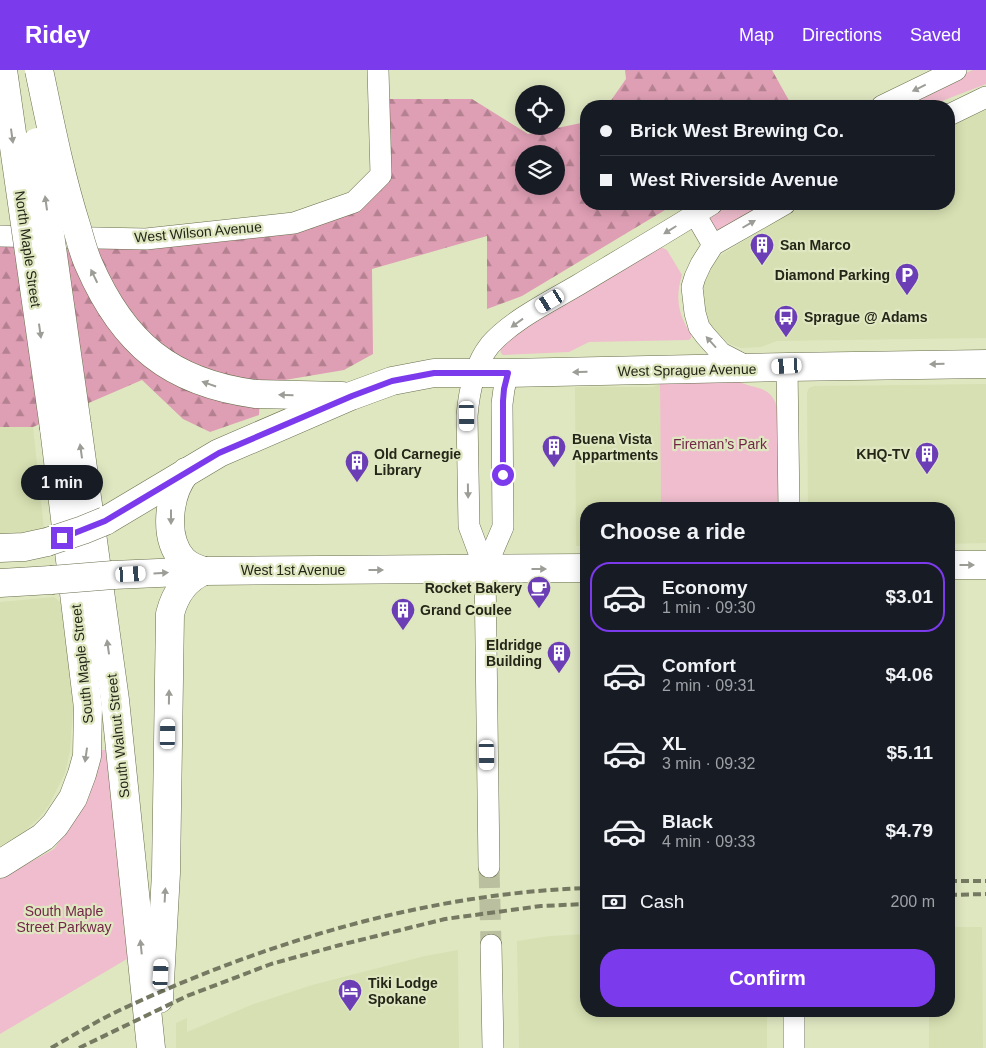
<!DOCTYPE html>
<meta charset="utf-8">
<style>
:root{--surface:#171b24;--page:#20242c;--text:#f1f3f6;--muted:#9ea1a6;--line:#363941;--accent:#7c3aed}
body{margin:0;font-family:Arial,sans-serif;background:var(--page);color:var(--text);height:100vh;display:flex;flex-direction:column;font-size:19px;white-space:nowrap}
*{box-sizing:border-box;margin:0}
p{font-size:16px;color:var(--muted)}
.icon{flex:none;width:28px;height:28px;fill:none;stroke:currentColor;stroke-width:2;stroke-linecap:round;stroke-linejoin:round}
.map{position:relative;flex:1;overflow:hidden}
.drawer{position:absolute;left:580px;top:432px;width:375px;height:515px;display:flex;flex-direction:column;background:var(--surface);border-radius:20px;box-shadow:0 2px 12px #0003}
.drawer>*{flex:none}
.guide{position:absolute;left:580px;top:30px;width:375px;height:110px;border-radius:20px;box-shadow:0 2px 12px #0003;display:grid;align-content:center;height:110px;padding:0 20px;background:var(--surface)}
.buttons{position:absolute;left:515px;top:15px;display:grid;gap:10px}
.buttons a{display:grid;place-items:center;width:50px;height:50px;border-radius:50%;background:var(--surface);box-shadow:0 2px 12px #0003;font-size:25px}
.end{position:absolute;width:22px;height:22px;margin:-11px;border:6px solid #7c3aed;background:#fff;box-shadow:0 0 0 2px #fff}
.from{border-radius:50%}
.bubble{position:absolute;height:35px;border-radius:18px;background:var(--surface);box-shadow:0 2px 12px #0003;font-size:16px;font-weight:800;line-height:35px;text-align:center}
.car{position:absolute;width:15px;height:30px;margin:-15px -8px;border-radius:6px;box-shadow:0 0 4px 1px #0007;background:linear-gradient(#fff 24%,#345 0 40%,#fff 0 76%,#345 0 86%,#fff 0)}
.guide b{display:flex;align-items:center;gap:18px;height:48px;font-size:19px}
.guide b+b{border-top:1px solid var(--line)}
.guide i{width:12px;height:12px;background:var(--text)}
ul{padding:0;list-style:none}
li{display:flex;align-items:center;gap:15px;height:70px;margin:0 10px 8px;padding:0 10px;border:2px solid transparent;border-radius:20px}
li div{flex:1}
li b{display:block;font-size:19px}
li em{font-style:normal;font-weight:800}
li.selected{border-color:var(--accent)}
li>.icon{width:45px;height:45px;stroke-width:1.5}
h2{padding:0 20px;font-size:22px;line-height:60px}
.pay{display:flex;align-items:center;gap:12px;height:55px;padding:0 20px;font-size:19px}
.pay p{margin-inline-start:auto}
.action{display:flex;gap:10px;margin-top:auto;padding:10px 20px}
.action a{flex:1;height:58px;border-radius:20px;background:var(--accent);color:#fff;font-size:20px;font-weight:800;line-height:58px;text-align:center}
header{display:flex;align-items:center;gap:30px;box-sizing:border-box;height:70px;padding:0 25px;background:var(--accent);color:#fff}
header strong{font-size:24px}
nav{display:flex;gap:28px;margin-inline-start:auto;font-size:18px}
.map>svg:first-child{display:block}
</style>
<header>
<strong>Ridey</strong>
<nav><a>Map</a><a>Directions</a><a>Saved</a></nav>
</header>
<div class="map">
<svg width="986" height="978" viewBox="0 0 986 978">
<defs>
<pattern id="forest-firs" width="22" height="20" patternUnits="userSpaceOnUse" patternTransform="scale(1.25)"><rect width="22" height="20" fill="#de9eb4"/><path d="M5 1l3.5 6h-7zM16 11l3.5 6h-7z" fill="#b48191"/></pattern>
</defs>
<rect width="100%" height="100%" fill="#dfe7c1"/>
<g fill="#d7e0b2">
<polygon points="986,38 986,268 777,271 761,277 741,278 730,274 714,260 706,249 700,224 702,211 713,190 804,134 949,134 949,53"/>
<polygon points="660,314 661,439 586,439 586,476 576,476 575,317 653,317"/>
<polygon points="986,314 986,473 949,474 949,439 808,439 807,323 809,318 814,316"/>
<polygon points="0,357 33,357 44,459 0,465"/>
<polygon points="54,527 62,534 71,607 73,636 70,681 65,703 49,735 38,749 21,764 0,776 0,532"/>
<polygon points="949,857 982,857 983,978 929,978 929,941 949,941"/>
<polygon points="586,864 586,941 767,941 767,978 519,978 517,871 550,866"/>
<polygon points="458,880 459,978 176,978 176,953 187,948 187,962 251,935 312,915 425,886"/>
</g>
<g fill="#efbdcd">
<polygon points="973,0 986,0 986,14 929,36 909,36 909,31 957,7"/>
<polygon points="731,134 765,134 705,169 698,168 694,165 695,155"/>
<path d="M661,177L667,180L682,205C675,227 678,245 691,264V268L689,270L589,272L569,282L503,285L501,283L500,278L519,261Z"/>
<path d="M735,310C755,321 772,313 778,341L779,439H661L660,314L667,311Z"/>
<polygon points="102,680 109,680 132,886 0,964 0,809 54,779 88,730"/>
</g>
<g fill="url(#forest-firs)" fill-rule="evenodd">
<polygon points="625,0 772,0 792,36 607,36 626,9"/>
<path d="M387,29H472L528,64L586,52V134H675L522,226L487,239V166L372,199L373,284L344,300L279,311L261,310L259,345L210,362L183,349L142,310L33,357H0V175L296,159L384,108ZM524,84H556V116H524Z"/>
</g>
<g fill="none" stroke-linecap="round" stroke-linejoin="round">
<polyline stroke="#bac09f" stroke-width="21" stroke-dasharray="21 11" stroke-linecap="butt" points="489,797 491,875"/>
<defs>
<g id="minor">
<polyline points="882,36 956,0"/>
<polyline points="949,45 986,27"/>
<polyline points="695,144 713,175"/>
<polyline points="0,166 146,169 294,153 354,132 381,105 378,0"/>
<polyline points="748,297 721,283 705,265 699,257 695,243 692,217 695,207 701,194 713,175 785,134"/>
<polyline points="787,297 789,439"/>
<polyline points="485,499 503,457 502,334 504,319 508,303"/>
<path d="M489,797L485,499L469,456L467,346C469,321 474,295 490,275C512,250 549,232 578,215C623,188 667,162 712,134"/>
<polyline points="491,875 493,978"/>
<polyline points="794,941 794,978"/>
</g>
<g id="major">
<polyline points="256,324 342,326"/>
<polyline points="77,355 115,630 151,978"/>
<path d="M186,402C168,424 163,468 183,490C189,496 197,499 204,501"/>
<polyline points="105,451 219,383 351,326 392,311 434,303 508,303 787,297 986,294"/>
<polyline points="0,478 24,477 47,472"/>
<polyline points="949,495 986,495"/>
<polyline points="113,505 204,501 586,498"/>
<polyline points="0,513 51,510"/>
<polyline points="0,794 43,767 55,755 73,728 82,704 87,686 88,638 54,358"/>
<path d="M159,929L166,803L170,544C175,524 185,509 204,501"/>
</g>
</defs>
<use href="#minor" stroke="#676d4b" stroke-width="22"/>
<use href="#major" stroke="#676d4b" stroke-width="29"/>
<use href="#minor" stroke="#fff" stroke-width="21"/>
<use href="#major" stroke="#fff" stroke-width="28"/>
<g stroke="#757961" stroke-width="4" stroke-dasharray="8 4" stroke-linecap="butt">
<polyline points="949,811 986,811"/>
<polyline points="949,825 986,824"/>
<path d="M51,978C74,965 97,951 120,940C266,872 425,824 586,818"/>
<polyline points="79,978 187,926 271,894 340,875 445,849 541,836 586,834"/>
</g>
<defs>
<g id="major-bridge">
<polyline points="3,0 54,358"/>
<path d="M39,0C50,52 60,104 76,155C80,168 83,182 89,195C123,273 170,313 256,324"/>
<polyline points="37,72 77,355"/>
<polyline points="47,472 83,460 105,451"/>
<polyline points="51,510 113,505"/>
</g>
</defs>
<use href="#major-bridge" stroke="#676d4b" stroke-width="29" stroke-linecap="butt"/>
<use href="#major-bridge" stroke="#fff" stroke-width="28"/>
</g>
<defs><path id="oneway-solid" d="M-6-.8H1V-3.2L6.5 0L1 3.2V.8H-6Z" transform="scale(1.25)"/></defs>
<g fill="#9c9d97">
<use href="#oneway-solid" transform="translate(919 18) rotate(154)"/>
<use href="#oneway-solid" transform="translate(12 66) rotate(82)"/>
<use href="#oneway-solid" transform="translate(46 133) rotate(-98)"/>
<use href="#oneway-solid" transform="translate(749 154) rotate(-30)"/>
<use href="#oneway-solid" transform="translate(670 160) rotate(148)"/>
<use href="#oneway-solid" transform="translate(94 206) rotate(-116)"/>
<use href="#oneway-solid" transform="translate(517 253) rotate(144)"/>
<use href="#oneway-solid" transform="translate(40 261) rotate(82)"/>
<use href="#oneway-solid" transform="translate(711 272) rotate(-132)"/>
<use href="#oneway-solid" transform="translate(937 294) rotate(179)"/>
<use href="#oneway-solid" transform="translate(580 302) rotate(179)"/>
<use href="#oneway-solid" transform="translate(209 314) rotate(-161)"/>
<use href="#oneway-solid" transform="translate(286 325) rotate(-179)"/>
<use href="#oneway-solid" transform="translate(81 381) rotate(-98)"/>
<use href="#oneway-solid" transform="translate(468 421) rotate(89)"/>
<use href="#oneway-solid" transform="translate(171 447) rotate(90)"/>
<use href="#oneway-solid" transform="translate(967 495)"/>
<use href="#oneway-solid" transform="translate(539 499)"/>
<use href="#oneway-solid" transform="translate(376 500)"/>
<use href="#oneway-solid" transform="translate(161 503) rotate(-3)"/>
<use href="#oneway-solid" transform="translate(108 577) rotate(-98)"/>
<use href="#oneway-solid" transform="translate(169 627) rotate(-89)"/>
<use href="#oneway-solid" transform="translate(86 685) rotate(98)"/>
<use href="#oneway-solid" transform="translate(165 825) rotate(-87)"/>
<use href="#oneway-solid" transform="translate(141 877) rotate(-96)"/>
</g>
<g fill="none" stroke-linecap="round" stroke-linejoin="round">
<polyline stroke="#7c3aed" stroke-width="6" points="62,468 105,451 219,383 352,326 392,311 434,303 508,303 504,319 503,331 503,405"/>
</g>
<defs>
<symbol id="building-pin" viewBox="-11 -11 22 30"><path d="M0 17L-7.5 6A9.5 9.5 0 1 1 7.5 6Z" fill="#6c3eb6" stroke="#dfe7c1"/><path d="M-4-6H4V6H1V3H-1V6H-4ZM-2.5-4.3h1.7v1.8h-1.7ZM.8-4.3h1.7v1.8H.8ZM-2.5-1h1.7V.8h-1.7ZM.8-1h1.7V.8H.8Z" fill="#fff"/></symbol>
<symbol id="parking-pin" viewBox="-11 -11 22 30"><path d="M0 17L-7.5 6A9.5 9.5 0 1 1 7.5 6Z" fill="#6c3eb6" stroke="#dfe7c1"/><path d="M-3.5-5.5H1a3.5 3.5 0 0 1 0 7H-1V5.5H-3.5ZM-1-3.4V-.6H.8a1.4 1.4 0 0 0 0-2.8Z" fill="#fff"/></symbol>
<symbol id="bus-pin" viewBox="-11 -11 22 30"><path d="M0 17L-7.5 6A9.5 9.5 0 1 1 7.5 6Z" fill="#6c3eb6" stroke="#dfe7c1"/><path d="M-5-6H5V4H4V6H2V4H-2V6H-4V4H-5ZM-3.5-4V0h7V-4ZM-3.5 1.2v1.5H-2V1.2ZM2 1.2v1.5H3.5V1.2Z" fill="#fff"/></symbol>
<symbol id="cafe-pin" viewBox="-11 -11 22 30"><path d="M0 17L-7.5 6A9.5 9.5 0 1 1 7.5 6Z" fill="#6c3eb6" stroke="#dfe7c1"/><path d="M-5.5-4.5H6V0H3Q3 3.5 0 3.5H-2.5Q-5.5 3.5-5.5 0ZM3-3.2v2h1.7v-2ZM-6 4.5H4V6H-6Z" fill="#fff"/></symbol>
<symbol id="hotel-pin" viewBox="-11 -11 22 30"><path d="M0 17L-7.5 6A9.5 9.5 0 1 1 7.5 6Z" fill="#6c3eb6" stroke="#dfe7c1"/><path d="M-6-4.5h1.5V1H6V5H4.5V3h-9V5H-6ZM-4 0a1.8 1.8 0 1 1 3.6 0ZM.5 0V-2.5h3Q6-2.5 6 0Z" fill="#fff"/></symbol>
</defs>
<g fill-rule="evenodd">
<use href="#building-pin" x="748" y="161" width="28" height="38"/>
<use href="#parking-pin" x="893" y="191" width="28" height="38"/>
<use href="#bus-pin" x="772" y="233" width="28" height="38"/>
<use href="#building-pin" x="540" y="363" width="28" height="38"/>
<use href="#building-pin" x="913" y="370" width="28" height="38"/>
<use href="#building-pin" x="343" y="378" width="28" height="38"/>
<use href="#cafe-pin" x="525" y="504" width="28" height="38"/>
<use href="#building-pin" x="389" y="526" width="28" height="38"/>
<use href="#building-pin" x="545" y="569" width="28" height="38"/>
<use href="#hotel-pin" x="336" y="907" width="28" height="38"/>
</g>
<g text-anchor="middle" dominant-baseline="central" stroke-width="4.5" stroke-linejoin="round" paint-order="stroke">
<g font-size="14" fill="#242618" stroke="#dfe7c1">
<text transform="translate(198 162) rotate(-5)">West Wilson Avenue</text>
<text transform="translate(28 179) rotate(82)">North Maple Street</text>
<text transform="translate(687 300) rotate(-1)">West Sprague Avenue</text>
<text x="293" y="500">West 1st Avenue</text>
<text transform="translate(82 594) rotate(-96)">South Maple Street</text>
<text transform="translate(118 666) rotate(-96)">South Walnut Street</text>
</g>
<g font-size="14" font-weight="bold" fill="#242618" stroke="#dfe7c1" text-anchor="start">
<text x="780" y="175">San Marco</text>
<text x="890" y="205" text-anchor="end">Diamond Parking</text>
<text x="804" y="247">Sprague @ Adams</text>
<text x="572" y="369">Buena Vista<tspan x="572" dy="16">Appartments</tspan></text>
<text x="374" y="384">Old Carnegie<tspan x="374" dy="16">Library</tspan></text>
<text x="910" y="384" text-anchor="end">KHQ-TV</text>
<text x="522" y="518" text-anchor="end">Rocket Bakery</text>
<text x="420" y="540">Grand Coulee</text>
<text x="542" y="575" text-anchor="end">Eldridge<tspan x="542" dy="16">Building</tspan></text>
<text x="368" y="913">Tiki Lodge<tspan x="368" dy="16">Spokane</tspan></text>
</g>
<g font-size="14" fill="#732748" stroke="#dfe7c1">
<text x="720" y="374">Fireman’s Park</text>
<text x="64" y="841">South Maple<tspan x="64" dy="16">Street Parkway</tspan></text>
</g>
</g>
</svg>
<div class="buttons">
<a><svg class="icon" aria-label="locate" viewBox="0 0 24 24"><circle cx="12" cy="12" r="6"/><path d="M12 2v4M12 18v4M2 12h4M18 12h4"/></svg></a>
<a><svg class="icon" aria-label="layers" viewBox="0 0 24 24"><path d="M12 4l9 5-9 5-9-5zM3 14l9 5 9-5"/></svg></a>
</div>
<i class="end from" style="left:503px;top:405px"></i>
<i class="end" style="left:62px;top:468px"></i>
<div class="bubble" style="left:21px;top:395px;width:82px">1 min</div>
<i class="car" style="left:550px;top:231px;rotate:239deg"></i>
<i class="car" style="left:787px;top:296px;rotate:267deg"></i>
<i class="car" style="left:467px;top:346px;rotate:179deg"></i>
<i class="car" style="left:131px;top:504px;rotate:87deg"></i>
<i class="car" style="left:168px;top:664px;rotate:1deg"></i>
<i class="car" style="left:487px;top:685px;rotate:179deg"></i>
<i class="car" style="left:161px;top:904px;rotate:3deg"></i>
<div class="guide">
<b><i class="from"></i>Brick West Brewing Co.</b>
<b><i></i>West Riverside Avenue</b>
</div>
<section class="drawer">
<h2>Choose a ride</h2>
<ul>
<li class="selected"><svg class="icon" aria-label="car" viewBox="0 0 24 24"><path d="M5 17H2v-5l4-1 3-4h7l3 4 3 1v5h-3M9 17h6M6 11h13"/><circle cx="7" cy="17" r="2"/><circle cx="17" cy="17" r="2"/></svg><div><b>Economy</b><p>1 min · 09:30</p></div><em>$3.01</em></li>
<li><svg class="icon" aria-label="car" viewBox="0 0 24 24"><path d="M5 17H2v-5l4-1 3-4h7l3 4 3 1v5h-3M9 17h6M6 11h13"/><circle cx="7" cy="17" r="2"/><circle cx="17" cy="17" r="2"/></svg><div><b>Comfort</b><p>2 min · 09:31</p></div><em>$4.06</em></li>
<li><svg class="icon" aria-label="car" viewBox="0 0 24 24"><path d="M5 17H2v-5l4-1 3-4h7l3 4 3 1v5h-3M9 17h6M6 11h13"/><circle cx="7" cy="17" r="2"/><circle cx="17" cy="17" r="2"/></svg><div><b>XL</b><p>3 min · 09:32</p></div><em>$5.11</em></li>
<li><svg class="icon" aria-label="car" viewBox="0 0 24 24"><path d="M5 17H2v-5l4-1 3-4h7l3 4 3 1v5h-3M9 17h6M6 11h13"/><circle cx="7" cy="17" r="2"/><circle cx="17" cy="17" r="2"/></svg><div><b>Black</b><p>4 min · 09:33</p></div><em>$4.79</em></li>
</ul>
<div class="pay"><svg class="icon" aria-label="cash" viewBox="0 0 24 24"><path d="M3 7h18v10H3z"/><circle cx="12" cy="12" r="2"/></svg>Cash<p>200 m</p></div>
<div class="action"><a>Confirm</a></div>
</section>
</div>
